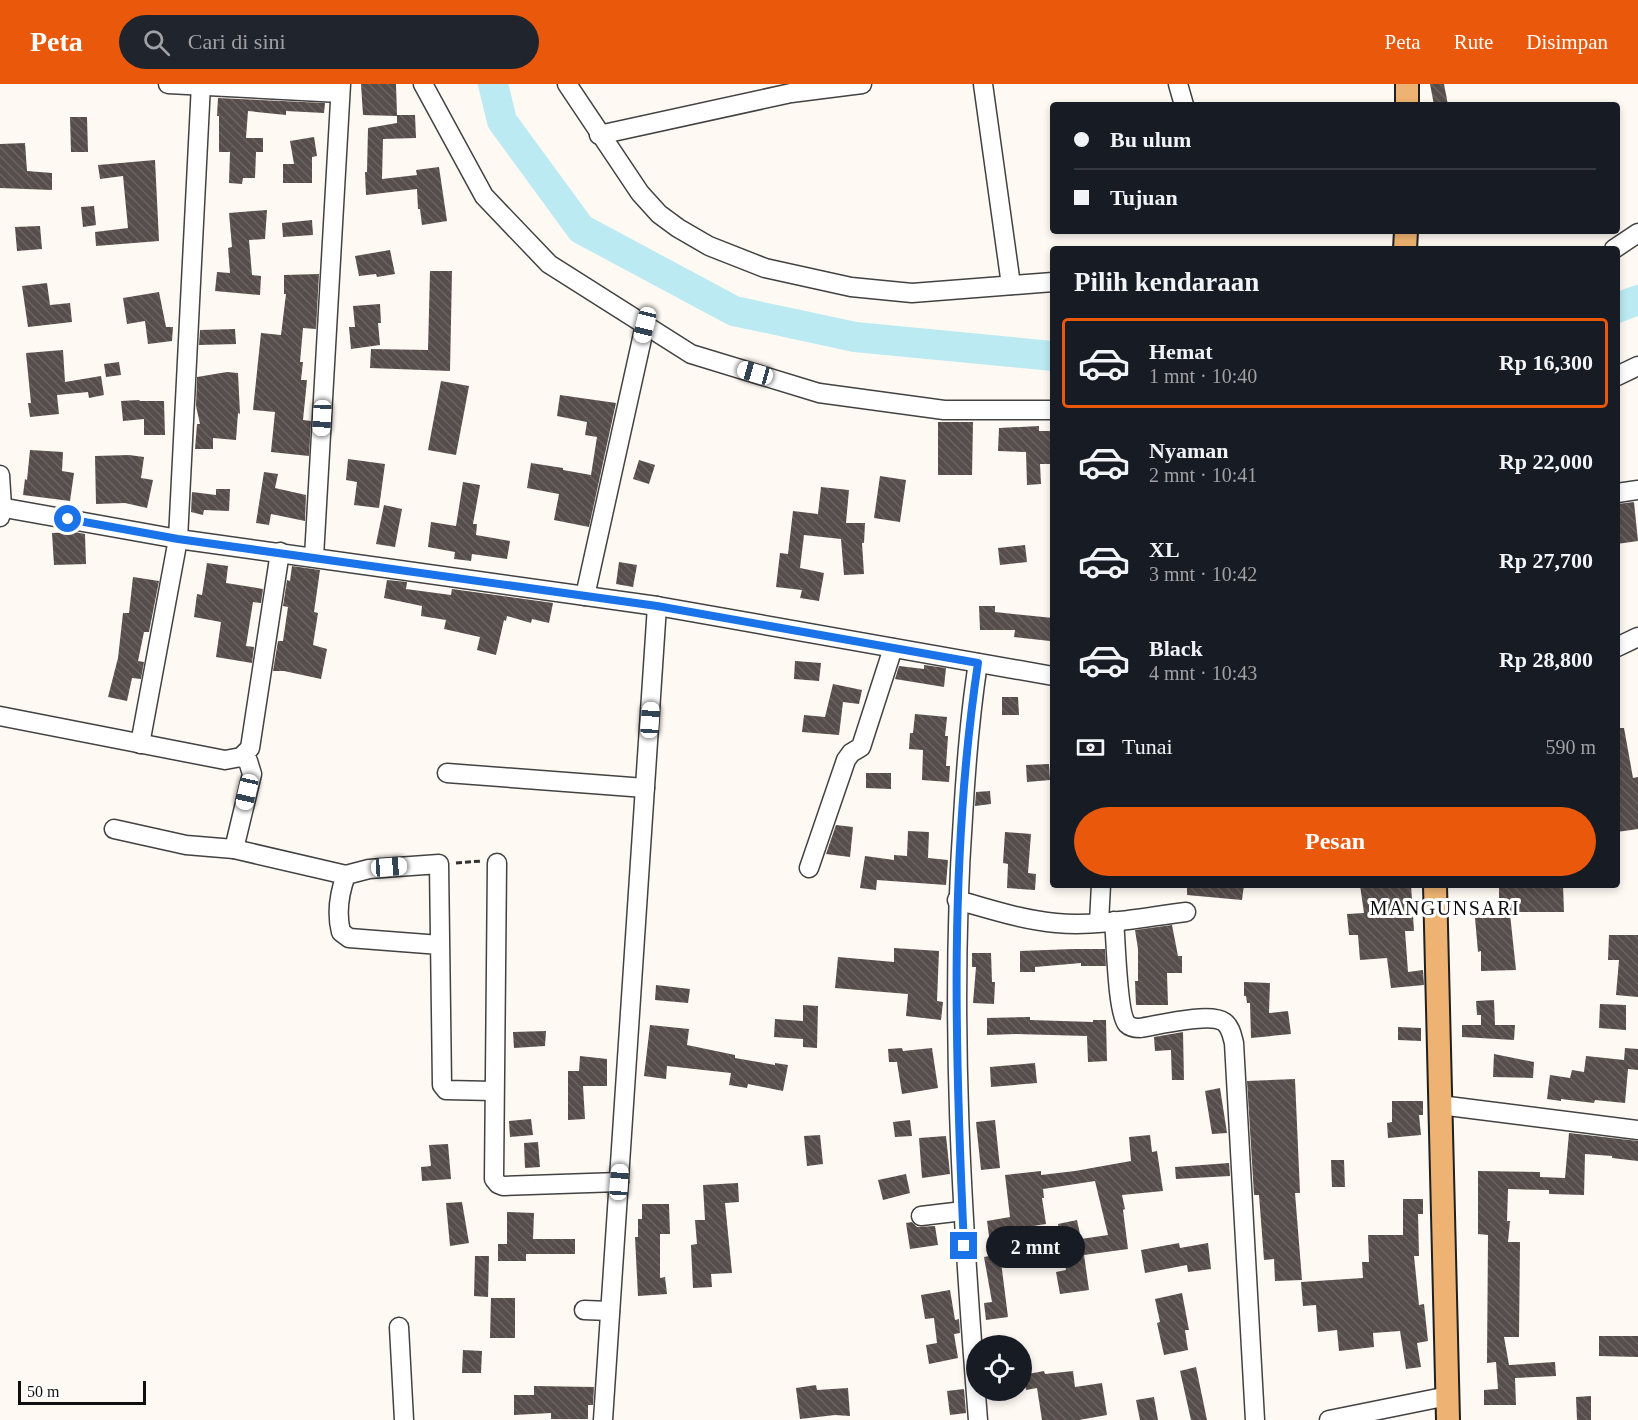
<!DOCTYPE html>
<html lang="id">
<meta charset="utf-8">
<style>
:root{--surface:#171b24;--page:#20242c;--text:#f1f3f6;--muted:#9ea1a6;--line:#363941;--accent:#ea580c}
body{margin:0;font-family:Georgia,serif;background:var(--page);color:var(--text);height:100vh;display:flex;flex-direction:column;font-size:22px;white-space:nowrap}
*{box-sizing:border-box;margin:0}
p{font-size:20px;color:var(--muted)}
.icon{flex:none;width:33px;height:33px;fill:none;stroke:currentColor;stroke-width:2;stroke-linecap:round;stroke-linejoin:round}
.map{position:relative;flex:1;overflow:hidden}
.details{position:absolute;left:1050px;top:162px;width:570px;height:642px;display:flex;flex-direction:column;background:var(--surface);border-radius:6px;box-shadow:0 3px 9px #0003}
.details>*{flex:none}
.top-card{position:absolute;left:1050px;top:18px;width:570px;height:132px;border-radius:6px;box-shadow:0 3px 9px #0003;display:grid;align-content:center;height:132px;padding:0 24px;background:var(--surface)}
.controls{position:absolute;left:966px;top:1251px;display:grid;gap:12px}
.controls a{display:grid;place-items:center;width:66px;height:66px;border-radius:50%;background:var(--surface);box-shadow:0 3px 9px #0003;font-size:30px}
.scale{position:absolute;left:18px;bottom:15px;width:128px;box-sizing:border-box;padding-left:6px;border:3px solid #0f0f0f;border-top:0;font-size:16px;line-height:21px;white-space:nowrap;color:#0f0f0f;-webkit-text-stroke:4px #fff;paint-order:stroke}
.end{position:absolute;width:27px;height:27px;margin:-14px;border:8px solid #1a73e8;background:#fff;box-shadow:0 0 0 3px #fff}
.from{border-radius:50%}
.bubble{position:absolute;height:42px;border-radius:21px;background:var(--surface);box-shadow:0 3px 9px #0003;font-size:20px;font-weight:700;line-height:42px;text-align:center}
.car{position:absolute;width:18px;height:36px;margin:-18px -9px;border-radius:8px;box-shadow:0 0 4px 2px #0007;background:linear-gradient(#fff 24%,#345 0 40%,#fff 0 76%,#345 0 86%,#fff 0)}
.top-card b{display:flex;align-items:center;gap:21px;height:57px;font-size:22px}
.top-card b+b{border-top:2px solid var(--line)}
.top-card i{width:15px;height:15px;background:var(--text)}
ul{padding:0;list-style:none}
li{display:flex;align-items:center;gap:18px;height:90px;margin:0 12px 9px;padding:0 12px;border:3px solid transparent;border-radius:6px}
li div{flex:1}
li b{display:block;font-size:22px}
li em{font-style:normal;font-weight:700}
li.on{border-color:var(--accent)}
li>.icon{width:54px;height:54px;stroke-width:1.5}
h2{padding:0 24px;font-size:27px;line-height:72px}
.pay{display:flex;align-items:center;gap:15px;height:66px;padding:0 24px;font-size:22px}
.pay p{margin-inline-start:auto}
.cta{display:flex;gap:12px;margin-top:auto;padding:12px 24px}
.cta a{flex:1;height:69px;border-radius:36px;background:var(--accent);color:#fff;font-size:24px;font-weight:700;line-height:69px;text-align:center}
header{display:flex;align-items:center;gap:36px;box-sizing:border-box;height:84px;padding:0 30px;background:var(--accent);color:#fff}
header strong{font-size:28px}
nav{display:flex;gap:33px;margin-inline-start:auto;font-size:21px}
.search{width:420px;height:54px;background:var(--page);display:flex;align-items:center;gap:15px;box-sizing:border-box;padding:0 21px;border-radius:33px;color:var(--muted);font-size:22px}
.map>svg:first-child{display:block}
</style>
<header>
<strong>Peta</strong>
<div class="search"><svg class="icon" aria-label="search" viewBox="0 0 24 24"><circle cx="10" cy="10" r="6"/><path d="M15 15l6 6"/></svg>Cari di sini</div>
<nav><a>Peta</a><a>Rute</a><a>Disimpan</a></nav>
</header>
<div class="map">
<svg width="1638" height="1336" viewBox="0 0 1638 1336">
<defs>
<pattern id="building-back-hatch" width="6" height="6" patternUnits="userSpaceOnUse" patternTransform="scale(1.5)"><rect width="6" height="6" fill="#574e4c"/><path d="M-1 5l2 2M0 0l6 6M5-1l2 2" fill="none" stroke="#6a6361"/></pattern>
</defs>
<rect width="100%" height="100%" fill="#fef9f3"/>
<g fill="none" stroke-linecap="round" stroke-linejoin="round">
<g stroke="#bbeaf2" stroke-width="30">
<polyline points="493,0 502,37 581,145 734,227 855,253 1053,272"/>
<polyline points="1617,224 1638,216"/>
</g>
</g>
<g fill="url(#building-back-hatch)">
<polygon points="361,0 396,0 397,31 415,31 416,54 383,55 382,95 417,91 416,86 439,83 447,137 422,141 420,125 418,125 417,105 366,111 365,88 367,88 368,44 397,39 397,32 363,31"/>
<polygon points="1430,0 1444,0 1448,21 1434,21"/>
<polygon points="218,14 325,19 324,29 286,27 286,31 248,27 246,54 263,54 263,68 256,68 255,94 243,94 242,100 229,99 230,68 219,68 219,32 217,32"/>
<polygon points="70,33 87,33 88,68 71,68"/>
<polygon points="314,53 317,72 312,73 312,99 283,99 283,80 294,80 290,57"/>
<polygon points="25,59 27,87 52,89 52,106 0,104 0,60"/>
<polygon points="155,76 159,157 96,162 95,148 128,144 123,92 100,95 98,81"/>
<polygon points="94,122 96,141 83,143 81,123"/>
<polygon points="267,126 265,155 249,156 252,191 261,192 260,211 215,207 217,188 230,189 228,164 232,163 229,129"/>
<polygon points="312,136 313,151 283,153 282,139"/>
<polygon points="40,142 42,165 17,167 15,143"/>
<polygon points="390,166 395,190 377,193 376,190 359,192 355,172"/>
<polygon points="430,187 452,187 450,287 370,284 371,265 428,266"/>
<polygon points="319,190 316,245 303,244 300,278 303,278 301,296 307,296 303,336 311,337 309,372 271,368 275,328 253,326 261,249 281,251 286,210 284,210 284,191"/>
<polygon points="47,199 50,221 70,219 72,238 28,243 22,202"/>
<polygon points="159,208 166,243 173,243 172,257 148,260 145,237 127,240 123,214"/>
<polygon points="380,220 381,239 378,239 380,261 351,265 349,243 355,243 353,222"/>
<polygon points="235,245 236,260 199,261 200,246"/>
<polygon points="63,266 65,298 101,292 104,311 89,314 88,308 57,311 59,330 30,333 28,319 31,319 26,269"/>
<polygon points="119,278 121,291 106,293 104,280"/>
<polygon points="227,288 238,289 240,330 238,329 236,356 213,354 213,365 195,365 197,340 200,340 196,322 197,293"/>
<polygon points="441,297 469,302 456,371 428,366"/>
<polygon points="560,311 616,319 589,443 554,436 559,410 527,404 531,379 563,384 563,386 591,391 597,353 585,351 587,338 557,332"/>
<polygon points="139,316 140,317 164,317 165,351 144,351 144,335 123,337 121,317"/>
<polygon points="938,338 973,338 972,391 938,391"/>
<polygon points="1039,342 1039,347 1053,347 1053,380 1040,380 1041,400 1027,401 1026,368 998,367 999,344"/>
<polygon points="30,366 63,368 62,387 74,389 70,417 23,411 25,395 27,396"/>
<polygon points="129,371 144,373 141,394 153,396 147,424 125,419 96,420 95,372"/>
<polygon points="348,375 385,380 379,424 354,421 357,398 346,396"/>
<polygon points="639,376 655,381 649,400 633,395"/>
<polygon points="264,388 278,390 275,404 306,411 305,437 271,430 269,441 256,439"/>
<polygon points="880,392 906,396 900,438 874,434"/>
<polygon points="463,398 480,401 473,440 477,440 476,451 510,457 507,475 472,470 471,477 463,476 454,475 455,468 428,463 431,438 456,442"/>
<polygon points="821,403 849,406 846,439 865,439 864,459 862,459 864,490 844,491 841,455 804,451 800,484 824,489 819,517 800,514 802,506 776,503 780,469 788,470 793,427 818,430"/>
<polygon points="216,405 230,405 229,427 204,426 203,431 191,428 192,408 216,411"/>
<polygon points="1634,418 1638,457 1617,460 1617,420"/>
<polygon points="384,421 402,425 395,463 376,460"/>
<polygon points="75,448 85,450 86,480 54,481 52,449"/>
<polygon points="1025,461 1027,478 1000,481 998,464"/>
<polygon points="619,478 637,481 633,503 616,500"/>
<polygon points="207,479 228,482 226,499 263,505 261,519 253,518 246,562 254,563 252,579 216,573 221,538 194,533 197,510 202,511"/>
<polygon points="292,482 320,486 314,528 318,529 313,561 327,565 321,595 284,587 273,587 278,557 283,557 288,523 283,522 287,496 290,497"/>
<polygon points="133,493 159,497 149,548 144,548 138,577 144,578 141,595 132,594 127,617 108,613 118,574 123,529 129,529"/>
<polygon points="387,496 407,498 406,505 451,511 452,505 553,519 549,539 532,535 531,539 507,532 506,537 504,536 496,571 477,566 480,553 444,545 446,536 421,532 422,522 384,514"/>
<polygon points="979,522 995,522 995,528 1053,534 1050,557 1014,553 1015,546 980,546"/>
<polygon points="795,577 821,579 819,597 794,595"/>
<polygon points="924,581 946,584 944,603 895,595 899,582 924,585"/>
<polygon points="833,600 862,606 859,620 843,618 839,651 802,648 804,631 825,633"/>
<polygon points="1002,613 1018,613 1019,631 1002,631"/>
<polygon points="915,630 947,633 945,652 948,652 946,682 950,682 949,698 922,696 923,666 909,665 910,649 913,649"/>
<polygon points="1617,644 1624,644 1633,694 1638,693 1638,745 1617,748"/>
<polygon points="1049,680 1050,696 1027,698 1026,681"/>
<polygon points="866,689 891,689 891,705 866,704"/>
<polygon points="990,707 991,720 975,722 976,708"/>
<polygon points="836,741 853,743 850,773 826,770"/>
<polygon points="908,747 929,748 928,774 948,776 946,801 877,796 876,806 860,804 865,772 894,776 894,771 907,772"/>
<polygon points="1005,748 1031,750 1028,789 1036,790 1035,806 1007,804 1008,780 1003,779"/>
<polygon points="1187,801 1244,801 1242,816 1187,811"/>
<polygon points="1360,801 1411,801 1414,847 1405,847 1408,888 1423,886 1424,901 1391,904 1387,874 1360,876 1358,851 1349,851 1347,830 1364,829"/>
<polygon points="1499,801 1563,801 1564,828 1499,828"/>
<polygon points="1510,830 1516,886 1481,887 1481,867 1478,868 1475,834"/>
<polygon points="1172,841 1178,872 1182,872 1182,889 1167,889 1168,921 1136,921 1135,897 1138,897 1138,865 1135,846"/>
<polygon points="1609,851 1638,851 1638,913 1616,911 1619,876 1608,876"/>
<polygon points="894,864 939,867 937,917 943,918 941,936 906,932 908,910 835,904 838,873 894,878"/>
<polygon points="1073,865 1105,865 1106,882 1081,882 1081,879 1035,883 1035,888 1020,888 1020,867"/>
<polygon points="972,869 991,869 992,898 995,898 994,920 973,919 976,883 972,883"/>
<polygon points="1244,898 1270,899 1269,929 1288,927 1291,950 1251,954 1250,919 1247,919 1246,912 1244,912"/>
<polygon points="656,901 690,905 688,919 655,916"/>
<polygon points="1494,916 1495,941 1515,941 1514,956 1462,953 1462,941 1481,941 1481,931 1477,931 1476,917"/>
<polygon points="1600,920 1626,921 1626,946 1599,944"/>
<polygon points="803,921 818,922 817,964 803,963 803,955 774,953 775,935 803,937"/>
<polygon points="1030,933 1030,936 1093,938 1093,936 1106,936 1107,977 1088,978 1087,952 1016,950 987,951 987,934"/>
<polygon points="650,941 689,945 687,961 735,971 735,974 775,981 775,979 788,981 783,1007 748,1000 747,1004 729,1001 731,989 667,982 666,995 644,992"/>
<polygon points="1398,943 1421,944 1421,957 1398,956"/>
<polygon points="546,947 545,962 514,964 513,948"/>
<polygon points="1183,948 1184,996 1172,996 1171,966 1155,967 1154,953"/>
<polygon points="902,964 903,967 932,964 938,1004 902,1010 897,978 889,978 888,965"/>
<polygon points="1625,964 1638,965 1638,986 1628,985 1625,1019 1595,1016 1594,1019 1561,1015 1561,1017 1547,1015 1550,991 1570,994 1572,986 1584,988 1586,972 1624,976"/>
<polygon points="1494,970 1534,978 1533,994 1493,993"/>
<polygon points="580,972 607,975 607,1002 583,1002 585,1035 568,1036 568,987 579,987"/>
<polygon points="1035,979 1037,999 991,1003 990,983"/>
<polygon points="1295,995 1300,1109 1295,1109 1302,1196 1275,1197 1274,1175 1264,1176 1259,1111 1254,1111 1247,997"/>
<polygon points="1220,1004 1227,1049 1212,1050 1205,1007"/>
<polygon points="1392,1017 1423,1017 1423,1031 1419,1031 1421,1051 1388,1054 1387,1039 1392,1038"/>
<polygon points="531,1035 533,1051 510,1053 509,1037"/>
<polygon points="910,1036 912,1052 895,1053 893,1038"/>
<polygon points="995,1036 1000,1084 981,1086 976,1038"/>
<polygon points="1569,1049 1638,1057 1638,1077 1612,1074 1612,1072 1585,1070 1584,1111 1549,1110 1549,1106 1508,1105 1507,1137 1510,1137 1508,1158 1520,1158 1519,1253 1504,1253 1509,1281 1555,1278 1556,1292 1515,1294 1516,1321 1484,1321 1484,1306 1498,1305 1496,1278 1487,1279 1488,1151 1478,1150 1478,1087 1540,1088 1540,1093 1565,1094"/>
<polygon points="820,1051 823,1080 807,1082 804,1052"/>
<polygon points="1150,1051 1152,1068 1157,1067 1163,1107 1122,1111 1125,1125 1123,1126 1128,1165 1084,1171 1089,1206 1060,1210 1056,1188 1066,1186 1058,1140 1077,1136 1081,1155 1108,1151 1095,1097 1043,1105 1044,1114 1042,1114 1046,1140 1027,1143 1029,1161 991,1167 987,1137 1010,1133 1005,1091 1041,1087 1041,1091 1075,1087 1131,1077 1129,1053"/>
<polygon points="946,1052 950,1090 922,1094 919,1054"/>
<polygon points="538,1058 540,1083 525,1084 524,1059"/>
<polygon points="448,1060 451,1095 422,1097 421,1083 431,1082 429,1061"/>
<polygon points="1331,1076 1344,1076 1345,1103 1332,1103"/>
<polygon points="1229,1079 1230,1092 1176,1095 1175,1083"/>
<polygon points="906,1090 910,1109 883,1116 878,1096"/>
<polygon points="738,1099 739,1118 725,1119 732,1189 711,1190 712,1203 693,1204 691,1161 697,1160 695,1136 705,1136 703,1101"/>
<polygon points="1403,1115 1423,1115 1423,1130 1418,1130 1419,1172 1414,1172 1419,1221 1424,1220 1428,1257 1417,1259 1421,1283 1406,1285 1400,1247 1373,1249 1374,1263 1339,1267 1337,1246 1318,1248 1316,1221 1303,1222 1301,1198 1363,1194 1362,1178 1369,1178 1368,1151 1403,1151"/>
<polygon points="462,1118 469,1159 450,1162 446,1119"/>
<polygon points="642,1120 669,1120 670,1150 660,1150 660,1194 665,1193 667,1210 638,1212 635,1153 638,1153 638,1135 642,1135"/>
<polygon points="507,1128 534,1129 533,1155 575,1155 575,1170 526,1170 526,1177 498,1177 498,1160 507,1160"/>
<polygon points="912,1138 917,1143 935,1142 938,1161 910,1165 906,1139"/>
<polygon points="1179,1159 1180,1164 1208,1159 1211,1185 1188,1188 1187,1181 1145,1189 1141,1166"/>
<polygon points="1000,1170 1008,1233 986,1236 984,1219 992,1218 984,1173"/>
<polygon points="475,1172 489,1172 488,1213 474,1212"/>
<polygon points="950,1206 955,1236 959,1235 960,1249 954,1250 958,1274 929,1280 926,1261 937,1259 934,1234 925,1235 921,1211"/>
<polygon points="1182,1209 1189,1246 1185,1246 1188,1266 1164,1271 1157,1239 1160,1238 1155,1215"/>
<polygon points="491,1214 515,1214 515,1254 490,1254"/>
<polygon points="1599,1252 1638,1252 1638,1273 1599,1272"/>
<polygon points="463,1266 482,1267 481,1289 462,1289"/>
<polygon points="1196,1283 1207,1336 1191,1336 1180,1287"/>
<polygon points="1044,1287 1045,1290 1073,1287 1075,1303 1102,1299 1107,1331 1079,1336 1042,1336 1037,1304 1026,1306 1023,1291"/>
<polygon points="816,1301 817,1306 848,1304 850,1332 835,1331 800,1335 796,1304"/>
<polygon points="534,1302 594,1303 593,1321 588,1321 588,1335 551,1335 551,1329 514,1331 514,1311 534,1311"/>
<polygon points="964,1305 966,1329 950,1331 947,1307"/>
<polygon points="1591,1312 1591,1336 1577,1336 1576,1313"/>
<polygon points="1154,1313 1158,1336 1140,1336 1136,1316"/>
</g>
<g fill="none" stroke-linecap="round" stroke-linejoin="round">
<defs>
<g id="minor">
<polyline points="168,0 340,9"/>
<polyline points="423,0 484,112 549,180 691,270 819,309 944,326 1053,326"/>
<polyline points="567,0 640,109 659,130 678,144 709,162 765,184 851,203 912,209 1053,198"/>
<polyline points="983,0 1011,201"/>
<polyline points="1178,0 1184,21"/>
<polyline points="599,51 791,9 862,0"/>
<polyline points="1614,165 1638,149"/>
<polyline points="1617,292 1638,282"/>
<polyline points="0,391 2,423 0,433"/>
<polyline points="1617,409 1638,406"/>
<polyline points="0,423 178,455 657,522 1053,592"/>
<polyline points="314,473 341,0"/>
<polyline points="585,512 645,241"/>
<polyline points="1617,563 1638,553"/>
<path d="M978,579C970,630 966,681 963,733C949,934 962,1135 978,1336"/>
<polyline points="0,632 225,676 241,673 250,664 280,468"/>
<polyline points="140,660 178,455 201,0"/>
<polyline points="447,689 645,704"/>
<polyline points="114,745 186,761 234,765 252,690 248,677 241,673"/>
<polyline points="234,765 346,791"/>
<polyline points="497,779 494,1095 498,1100 503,1102 619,1098"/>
<polyline points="809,784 846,676 851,669 861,663 893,564"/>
<path d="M957,816C990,825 1022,836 1056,839C1099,843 1144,833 1186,828"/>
<path d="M1114,837C1116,855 1117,929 1127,940C1131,944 1136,944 1140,944C1159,941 1210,928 1224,938C1231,943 1232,952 1234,959L1255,1336"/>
<polyline points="1099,838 1101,801"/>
<path d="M440,861L349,854L341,848C336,828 339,810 346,791L369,785L439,780L442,1001L446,1006L494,1007"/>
<polyline points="1440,1021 1638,1046"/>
<polyline points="921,1132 963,1127"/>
<polyline points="584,1226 610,1227"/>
<polyline points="399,1243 404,1336"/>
<polyline points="603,1336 657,522"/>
<polyline points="1329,1336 1448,1312"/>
</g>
<g id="major">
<polyline points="1407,0 1407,21"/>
<polyline points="1405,165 1406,147"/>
<polyline points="1435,801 1448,1336"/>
</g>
</defs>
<use href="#minor" stroke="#424242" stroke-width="21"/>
<use href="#major" stroke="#202020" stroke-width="26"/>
<polyline stroke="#313131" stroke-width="3" stroke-dasharray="6 3" stroke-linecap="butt" points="456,779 482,777"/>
<use href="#minor" stroke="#fff" stroke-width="18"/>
<use href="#major" stroke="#eeb372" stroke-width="22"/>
</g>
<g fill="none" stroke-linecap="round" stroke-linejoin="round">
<path stroke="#1a73e8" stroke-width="8" d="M68,435L178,455L657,522L978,579C949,772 955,969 964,1162"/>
</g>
<g text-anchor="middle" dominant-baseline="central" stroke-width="6" stroke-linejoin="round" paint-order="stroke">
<g font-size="20" letter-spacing="1.5" fill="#0f0f0f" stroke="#fff">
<text x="1445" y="824">MANGUNSARI</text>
</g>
</g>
</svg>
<div class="controls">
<a><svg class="icon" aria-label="locate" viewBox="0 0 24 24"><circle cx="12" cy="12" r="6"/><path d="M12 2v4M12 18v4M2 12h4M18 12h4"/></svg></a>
</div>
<div class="scale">50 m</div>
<i class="end from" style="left:68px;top:435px"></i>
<i class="end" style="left:964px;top:1162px"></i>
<div class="bubble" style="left:986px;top:1142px;width:99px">2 mnt</div>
<i class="car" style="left:645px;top:241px;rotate:194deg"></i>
<i class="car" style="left:755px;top:289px;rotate:286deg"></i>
<i class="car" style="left:322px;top:334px;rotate:183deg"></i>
<i class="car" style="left:650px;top:636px;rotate:4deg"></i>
<i class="car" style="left:247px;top:708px;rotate:193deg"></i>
<i class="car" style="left:389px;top:783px;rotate:86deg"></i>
<i class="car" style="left:619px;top:1098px;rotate:4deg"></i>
<div class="top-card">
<b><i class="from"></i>Bu ulum</b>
<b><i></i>Tujuan</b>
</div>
<section class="details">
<h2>Pilih kendaraan</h2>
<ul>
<li class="on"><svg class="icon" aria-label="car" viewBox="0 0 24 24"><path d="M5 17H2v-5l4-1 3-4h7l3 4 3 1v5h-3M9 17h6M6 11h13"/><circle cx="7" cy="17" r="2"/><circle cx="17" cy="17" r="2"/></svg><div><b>Hemat</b><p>1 mnt · 10:40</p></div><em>Rp 16,300</em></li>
<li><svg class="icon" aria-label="car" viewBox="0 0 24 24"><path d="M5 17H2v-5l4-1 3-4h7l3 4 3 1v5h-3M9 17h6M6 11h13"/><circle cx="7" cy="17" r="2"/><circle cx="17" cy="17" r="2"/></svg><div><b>Nyaman</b><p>2 mnt · 10:41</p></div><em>Rp 22,000</em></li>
<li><svg class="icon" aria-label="car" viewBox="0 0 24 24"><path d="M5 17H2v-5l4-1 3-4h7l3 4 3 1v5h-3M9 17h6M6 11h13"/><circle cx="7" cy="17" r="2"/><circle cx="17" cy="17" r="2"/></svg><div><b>XL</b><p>3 mnt · 10:42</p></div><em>Rp 27,700</em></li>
<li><svg class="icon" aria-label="car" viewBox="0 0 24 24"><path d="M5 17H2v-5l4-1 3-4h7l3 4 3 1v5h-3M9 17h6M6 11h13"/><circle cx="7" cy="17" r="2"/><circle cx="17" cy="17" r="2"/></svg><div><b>Black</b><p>4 mnt · 10:43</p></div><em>Rp 28,800</em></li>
</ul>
<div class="pay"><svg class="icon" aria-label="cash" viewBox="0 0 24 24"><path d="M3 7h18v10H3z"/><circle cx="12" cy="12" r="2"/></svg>Tunai<p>590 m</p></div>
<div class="cta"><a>Pesan</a></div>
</section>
</div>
